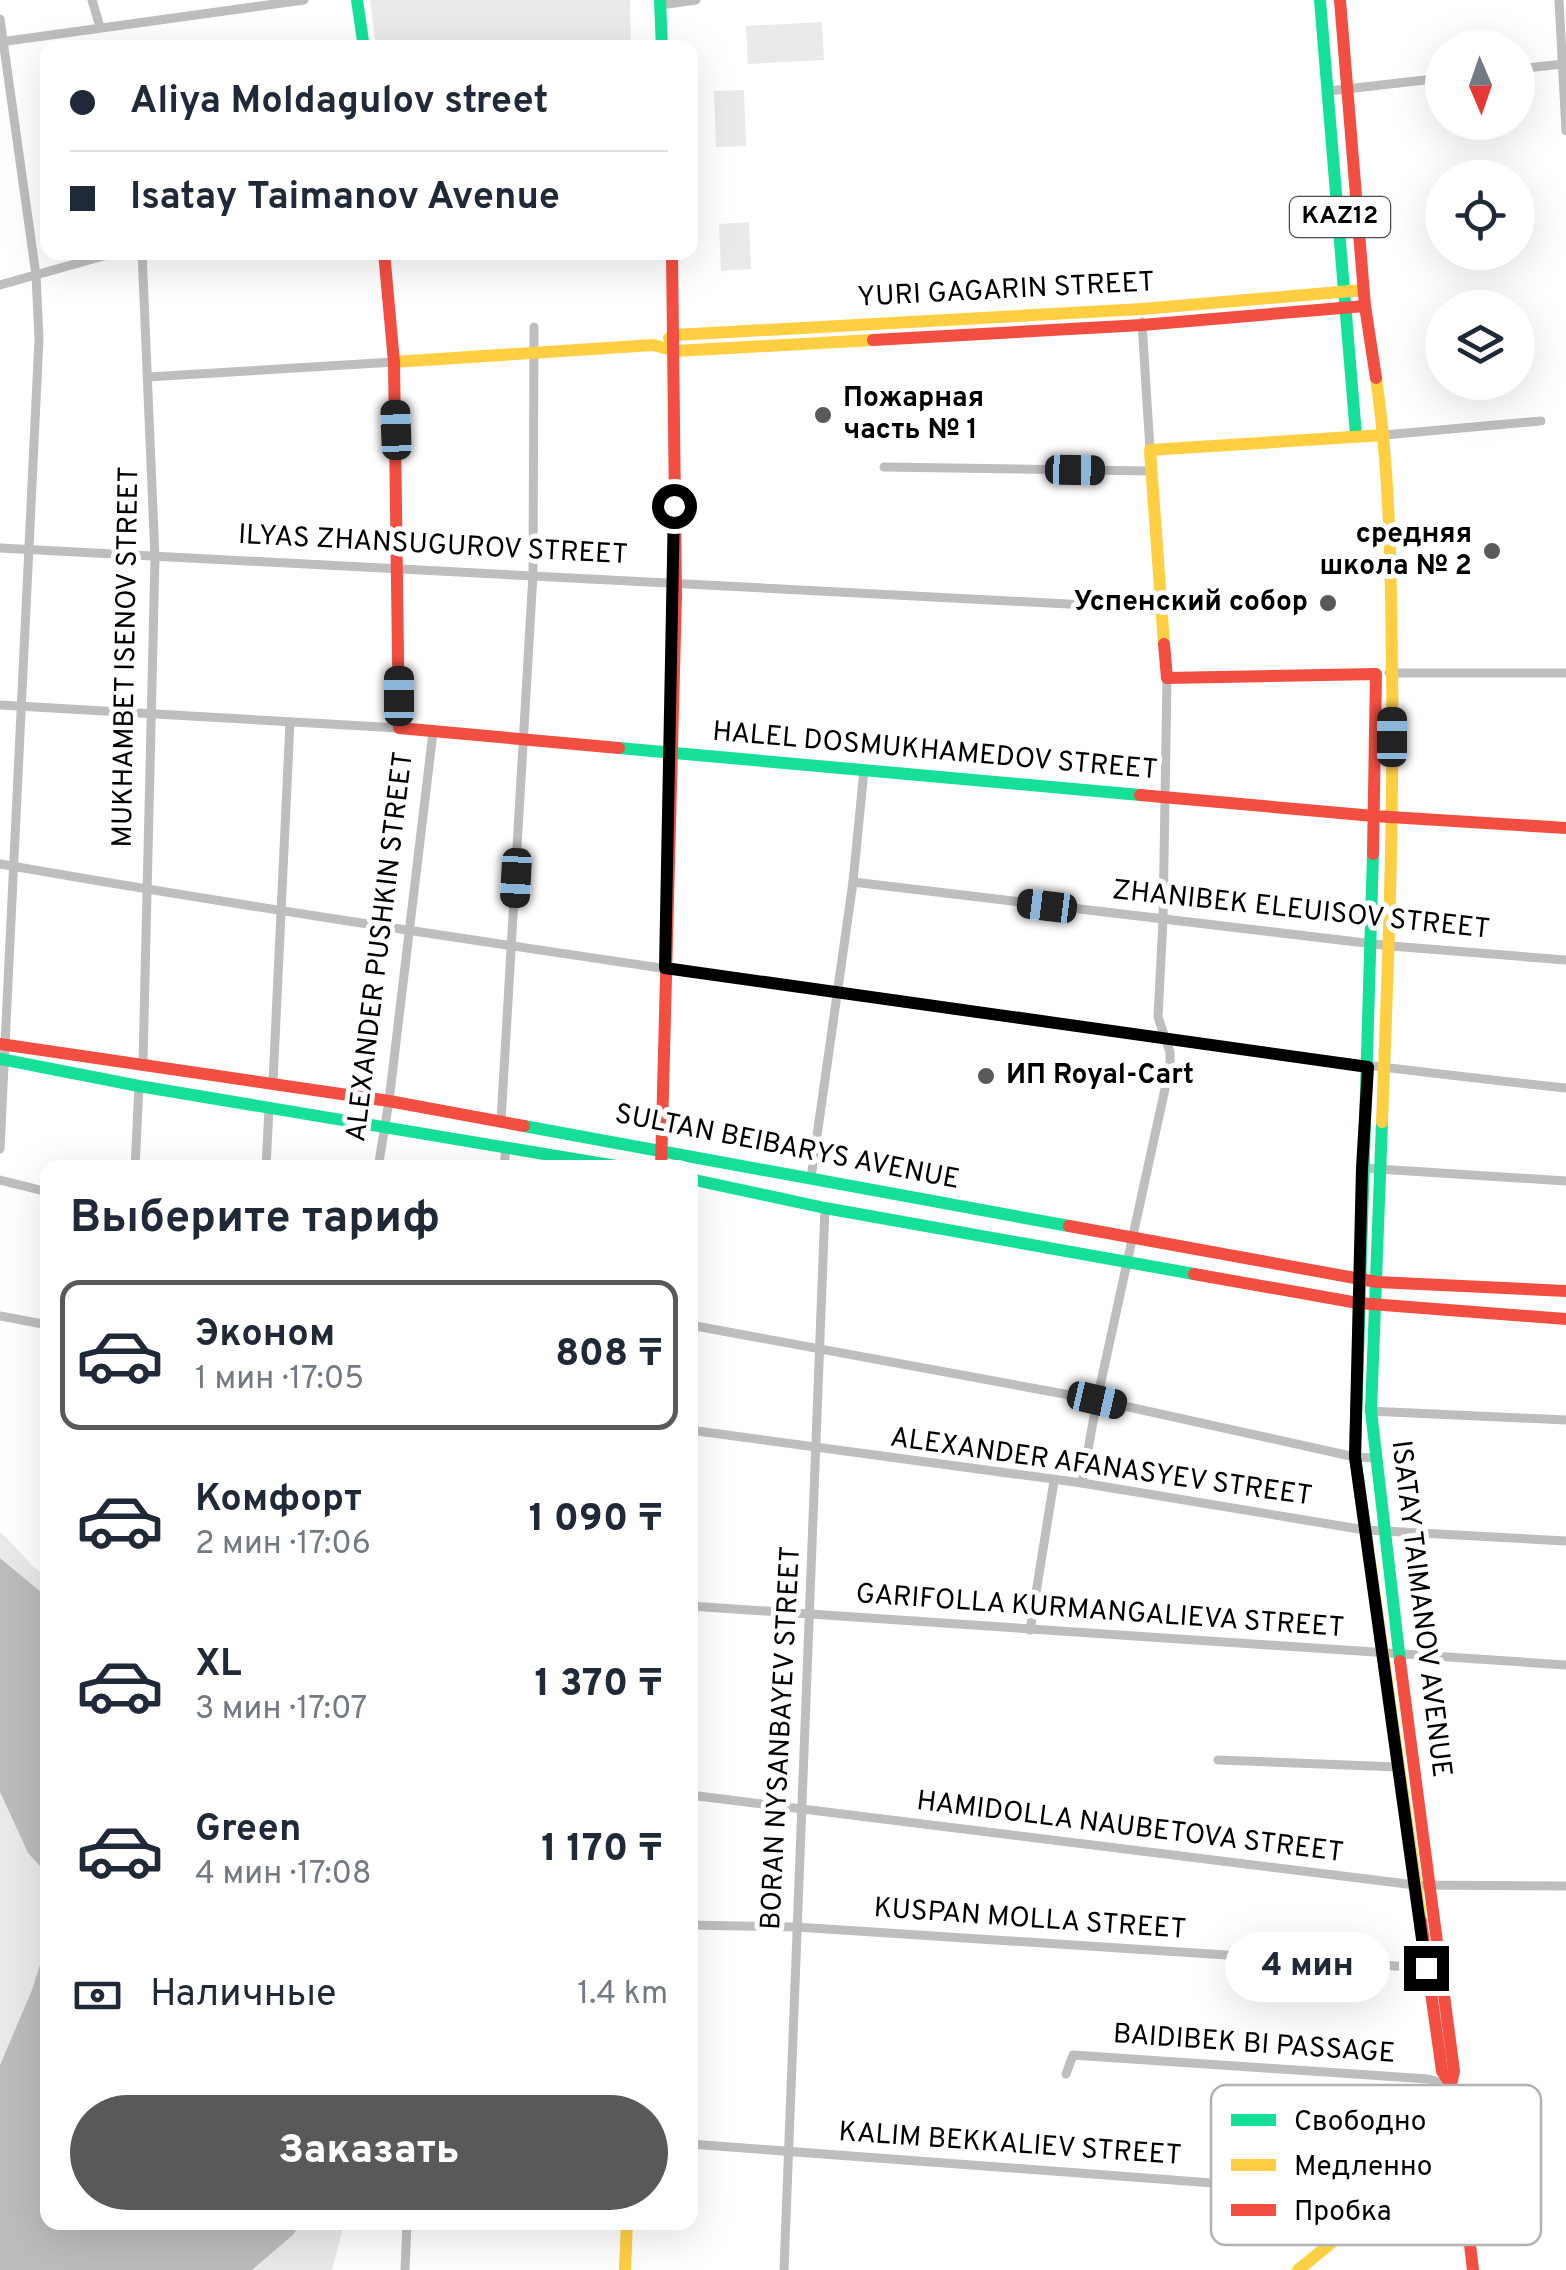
<!DOCTYPE html>
<html lang="ru">
<meta charset="utf-8">
<style>
:root{--surface:#fff;--page:#f6f6f7;--text:#1f2937;--muted:#747a83;--line:#e0e1e3;--accent:#595959}
body{margin:0;font-family:Overpass,sans-serif;background:var(--page);color:var(--text);height:100vh;display:flex;flex-direction:column;font-size:38px;white-space:nowrap}
*{box-sizing:border-box;margin:0}
p{font-size:32px;color:var(--muted)}
.icon{flex:none;width:55px;height:55px;fill:none;stroke:currentColor;stroke-width:2;stroke-linecap:round;stroke-linejoin:round}
.map{position:relative;flex:1;overflow:hidden}
.details{position:absolute;left:40px;top:1160px;width:658px;height:1070px;display:flex;flex-direction:column;background:var(--surface);border-radius:20px;box-shadow:0 10px 40px #0002}
.details>*{flex:none}
.hud{position:absolute;left:40px;top:40px;width:658px;height:220px;border-radius:20px;box-shadow:0 10px 40px #0002;display:grid;align-content:center;height:220px;padding:0 30px;background:var(--surface)}
.needle{width:65px;rotate:178deg}
.fabs{position:absolute;left:1425px;top:30px;display:grid;gap:20px}
.fabs a{display:grid;place-items:center;width:110px;height:110px;border-radius:50%;background:var(--surface);box-shadow:0 10px 40px #0002;font-size:50px}
.end{position:absolute;width:45px;height:45px;margin:-22px;border:12px solid #000;background:#fff;box-shadow:0 0 0 5px #fff}
.from{border-radius:50%}
.bubble{position:absolute;height:70px;border-radius:35px;background:var(--surface);box-shadow:0 10px 40px #0002;font-size:32px;font-weight:800;line-height:70px;text-align:center}
.car{position:absolute;width:30px;height:60px;margin:-30px -15px;border-radius:12px;box-shadow:0 0 8px 2px #0007;background:linear-gradient(#222 24%,#8ab4d8 0 40%,#222 0 76%,#8ab4d8 0 86%,#222 0)}
.hud b{display:flex;align-items:center;gap:35px;height:95px;font-size:38px}
.hud b+b{border-top:2px solid var(--line)}
.hud i{width:25px;height:25px;background:var(--text)}
ul{padding:0;list-style:none}
li{display:flex;align-items:center;gap:30px;height:150px;margin:0 20px 15px;padding:0 10px;border:5px solid transparent;border-radius:20px}
li div{flex:1}
li b{display:block;font-size:38px}
li em{font-style:normal;font-weight:800}
li.selected{border-color:var(--accent)}
li>.icon{width:90px;height:90px;stroke-width:1.5}
h2{padding:0 30px;font-size:45px;line-height:120px}
.pay{display:flex;align-items:center;gap:25px;height:110px;padding:0 30px;font-size:38px}
.pay p{margin-inline-start:auto}
.button{display:flex;gap:20px;margin-top:auto;padding:20px 30px}
.button a{flex:1;height:115px;border-radius:60px;background:var(--accent);color:#fff;font-size:40px;font-weight:800;line-height:115px;text-align:center}
.map>svg:first-child{display:block}
</style>
<div class="map">
<svg width="1566" height="2270" viewBox="0 0 1566 2270">
<rect width="100%" height="100%" fill="#fff"/>
<g fill="#eaeaea">
<polygon points="370,0 630,0 631,47 376,47"/>
<polygon points="822,22 824,60 748,64 746,26"/>
<polygon points="744,90 746,146 716,147 714,91"/>
<polygon points="749,222 751,269 721,271 719,224"/>
<path d="M0,1532C17,1546 31,1568 47,1577V1597L0,1558Z"/>
<polygon points="0,1792 28,1853 48,1874 47,1943 33,1990 0,2065"/>
<polygon points="300,2223 339,2223 342,2232 332,2270 252,2270 294,2234"/>
</g>
<g fill="#bcbcbc">
<polygon points="0,1558 47,1597 47,1874 28,1853 0,1792"/>
<polygon points="47,1943 48,2222 300,2223 294,2234 252,2270 0,2270 0,2065 32,1990"/>
</g>
<g fill="none" stroke-linecap="round" stroke-linejoin="round">
<g stroke="#bebebe" stroke-width="9">
<polyline points="92,0 100,27"/>
<polyline points="1559,0 1566,131"/>
<polyline points="660,5 696,0"/>
<polyline points="0,19 36,275 39,339 0,1149"/>
<polyline points="0,42 304,0"/>
<polyline points="1518,69 1563,64"/>
<polyline points="1329,91 1442,78"/>
<polyline points="142,252 155,558 143,1062"/>
<polyline points="0,285 118,252"/>
<polyline points="1142,322 1150,450"/>
<polyline points="148,377 394,362"/>
<polyline points="1384,435 1541,421"/>
<polyline points="884,467 1152,471"/>
<polyline points="0,548 1162,609"/>
<polyline points="1389,673 1566,673"/>
<polyline points="0,705 399,728"/>
<path d="M0,864C222,903 445,936 668,969C967,1012 1266,1056 1566,1088"/>
<polyline points="853,882 1391,946 1566,960"/>
<polyline points="273,1082 290,722"/>
<polyline points="501,1121 533,574 534,327"/>
<polyline points="135,1168 139,1086"/>
<polyline points="266,1168 269,1108"/>
<polyline points="378,1168 389,1101 433,732"/>
<polyline points="504,1168 506,1147"/>
<polyline points="1362,1168 1566,1181"/>
<polyline points="811,1178 853,882 864,770"/>
<polyline points="0,1180 48,1192"/>
<polyline points="0,1316 48,1325"/>
<polyline points="690,1325 1097,1400 1355,1457 1375,1458"/>
<polyline points="1369,1411 1566,1420"/>
<polyline points="690,1430 1082,1483 1365,1530 1566,1541"/>
<polyline points="1082,1483 1097,1400 1170,1066 1170,1052 1158,1017 1163,920 1167,678"/>
<polyline points="690,1606 1566,1665"/>
<polyline points="1030,1630 1054,1481"/>
<polyline points="1218,1760 1397,1767"/>
<polyline points="690,1795 1415,1885 1566,1886"/>
<polyline points="690,1925 796,1927 1426,1968"/>
<polyline points="1066,2074 1073,2055 1428,2079 1451,2085"/>
<polyline points="690,2144 1386,2196"/>
<polyline points="405,2270 407,2222"/>
<polyline points="784,2270 825,1208"/>
</g>
<g stroke="#16e098" stroke-width="12">
<polyline points="357,0 364,48"/>
<polyline points="660,0 662,48"/>
<polyline points="1320,0 1356,435"/>
<polyline points="619,748 1140,795"/>
<polyline points="0,1059 139,1086 628,1168"/>
<polyline points="1382,1122 1371,1411 1400,1661"/>
<polyline points="524,1126 1069,1226"/>
<polyline points="690,1179 825,1208 1194,1274"/>
<polyline points="1367,1541 1355,1457 1373,854"/>
</g>
<g stroke="#ffcf43" stroke-width="12">
<polyline points="669,338 675,335 1142,309 1363,290"/>
<polyline points="394,362 653,345 676,351 873,340"/>
<path d="M1376,378C1390,474 1391,570 1392,666C1394,819 1388,970 1382,1122"/>
<polyline points="1164,644 1150,450 1384,435"/>
<polyline points="1367,1541 1421,1921"/>
<polyline points="625,2270 627,2222"/>
<polyline points="1298,2270 1456,2142"/>
</g>
<g stroke="#f24e42" stroke-width="12">
<polyline points="1340,0 1365,306 1376,378"/>
<polyline points="384,252 394,362 399,728 619,748"/>
<polyline points="873,340 1142,325 1365,306"/>
<polyline points="1164,644 1167,678 1376,674 1373,854"/>
<polyline points="1140,795 1374,816 1566,828"/>
<polyline points="0,1044 389,1101 524,1126"/>
<polyline points="661,1168 676,595 672,252"/>
<polyline points="1069,1226 1377,1282 1566,1291"/>
<polyline points="1194,1274 1358,1303 1566,1319"/>
<polyline points="1400,1661 1454,2071 1451,2085 1473,2270"/>
<polyline points="1421,1921 1442,2071 1451,2085"/>
</g>
</g>
<g fill="none" stroke-linecap="round" stroke-linejoin="round">
<polyline stroke="#000" stroke-width="12" points="674,506 665,968 1368,1067 1362,1168 1355,1457 1426,1968"/>
</g>
<g fill="#595959" stroke="#fff" stroke-width="4">
<circle cx="823" cy="415" r="10"/>
<circle cx="1492" cy="551" r="10"/>
<circle cx="1328" cy="603" r="10"/>
<circle cx="986" cy="1076" r="10"/>
</g>
<g text-anchor="middle" dominant-baseline="central" stroke-width="10" stroke-linejoin="round" paint-order="stroke">
<rect fill="#fff" stroke="#4c4c4c" stroke-width="2.5" x="1290" y="197" width="100" height="40" rx="8"/>
<g font-size="25" font-weight="bold" fill="#000">
<text x="1340" y="217">KAZ12</text>
</g>
<g font-size="28" fill="#000" stroke="#fff">
<text transform="translate(1006 291) rotate(-3)">YURI GAGARIN STREET</text>
<text transform="translate(433 546) rotate(3)">ILYAS ZHANSUGUROV STREET</text>
<text transform="translate(127 657) rotate(-89)">MUKHAMBET ISENOV STREET</text>
<text transform="translate(935 752) rotate(5)">HALEL DOSMUKHAMEDOV STREET</text>
<text transform="translate(1301 911) rotate(6)">ZHANIBEK ELEUISOV STREET</text>
<text transform="translate(381 947) rotate(-83)">ALEXANDER PUSHKIN STREET</text>
<text transform="translate(787 1148) rotate(11)">SULTAN BEIBARYS AVENUE</text>
<text transform="translate(1101 1468) rotate(8)">ALEXANDER AFANASYEV STREET</text>
<text transform="translate(1420 1609) rotate(83)">ISATAY TAIMANOV AVENUE</text>
<text transform="translate(1100 1612) rotate(4)">GARIFOLLA KURMANGALIEVA STREET</text>
<text transform="translate(782 1738) rotate(-87)">BORAN NYSANBAYEV STREET</text>
<text transform="translate(1130 1828) rotate(7)">HAMIDOLLA NAUBETOVA STREET</text>
<text transform="translate(1030 1920) rotate(4)">KUSPAN MOLLA STREET</text>
<text transform="translate(1254 2045) rotate(4)">BAIDIBEK BI PASSAGE</text>
<text transform="translate(1010 2145) rotate(4)">KALIM BEKKALIEV STREET</text>
</g>
<g font-size="28" font-weight="bold" fill="#000" stroke="#fff" text-anchor="start">
<text x="843" y="399">Пожарная<tspan x="843" dy="32">часть № 1</tspan></text>
<text x="1472" y="535" text-anchor="end">cредняя<tspan x="1472" dy="32">школа № 2</tspan></text>
<text x="1308" y="603" text-anchor="end">Успенский собор</text>
<text x="1006" y="1076">ИП Royal-Cart</text>
</g>
</g>
<rect x="1211" y="2085" width="330" height="160" rx="15" fill="#fff" stroke="#b2b2b2" stroke-width="2.5"/>
<rect x="1231" y="2114" width="45" height="12" fill="#16e098"/>
<rect x="1231" y="2159" width="45" height="12" fill="#ffcf43"/>
<rect x="1231" y="2204" width="45" height="12" fill="#f24e42"/>
<g font-size="28" fill="#000">
<text x="1294" y="2130">Свободно</text>
<text x="1294" y="2175">Медленно</text>
<text x="1294" y="2220">Пробка</text>
</g>
</svg>
<div class="fabs">
<a><svg class="needle" viewBox="-14 -14 28 28"><path d="M0-13l5 13h-10z" fill="#e53935"/><path d="M0 13l5-13h-10z" fill="#747a83"/></svg></a>
<a><svg class="icon" aria-label="locate" viewBox="0 0 24 24"><circle cx="12" cy="12" r="6"/><path d="M12 2v4M12 18v4M2 12h4M18 12h4"/></svg></a>
<a><svg class="icon" aria-label="layers" viewBox="0 0 24 24"><path d="M12 4l9 5-9 5-9-5zM3 14l9 5 9-5"/></svg></a>
</div>
<i class="end from" style="left:674px;top:506px"></i>
<i class="end" style="left:1426px;top:1968px"></i>
<div class="bubble" style="left:1225px;top:1932px;width:165px">4 мин</div>
<i class="car" style="left:396px;top:430px;rotate:358deg"></i>
<i class="car" style="left:1075px;top:470px;rotate:91deg"></i>
<i class="car" style="left:399px;top:696px;rotate:0deg"></i>
<i class="car" style="left:1392px;top:737px;rotate:0deg"></i>
<i class="car" style="left:516px;top:878px;rotate:183deg"></i>
<i class="car" style="left:1047px;top:906px;rotate:277deg"></i>
<i class="car" style="left:1097px;top:1400px;rotate:103deg"></i>
<div class="hud">
<b><i class="from"></i>Aliya Moldagulov street</b>
<b><i></i>Isatay Taimanov Avenue</b>
</div>
<section class="details">
<h2>Выберите тариф</h2>
<ul>
<li class="selected"><svg class="icon" aria-label="car" viewBox="0 0 24 24"><path d="M5 17H2v-5l4-1 3-4h7l3 4 3 1v5h-3M9 17h6M6 11h13"/><circle cx="7" cy="17" r="2"/><circle cx="17" cy="17" r="2"/></svg><div><b>Эконом</b><p>1 мин · 17:05</p></div><em>808 ₸</em></li>
<li><svg class="icon" aria-label="car" viewBox="0 0 24 24"><path d="M5 17H2v-5l4-1 3-4h7l3 4 3 1v5h-3M9 17h6M6 11h13"/><circle cx="7" cy="17" r="2"/><circle cx="17" cy="17" r="2"/></svg><div><b>Комфорт</b><p>2 мин · 17:06</p></div><em>1 090 ₸</em></li>
<li><svg class="icon" aria-label="car" viewBox="0 0 24 24"><path d="M5 17H2v-5l4-1 3-4h7l3 4 3 1v5h-3M9 17h6M6 11h13"/><circle cx="7" cy="17" r="2"/><circle cx="17" cy="17" r="2"/></svg><div><b>XL</b><p>3 мин · 17:07</p></div><em>1 370 ₸</em></li>
<li><svg class="icon" aria-label="car" viewBox="0 0 24 24"><path d="M5 17H2v-5l4-1 3-4h7l3 4 3 1v5h-3M9 17h6M6 11h13"/><circle cx="7" cy="17" r="2"/><circle cx="17" cy="17" r="2"/></svg><div><b>Green</b><p>4 мин · 17:08</p></div><em>1 170 ₸</em></li>
</ul>
<div class="pay"><svg class="icon" aria-label="cash" viewBox="0 0 24 24"><path d="M3 7h18v10H3z"/><circle cx="12" cy="12" r="2"/></svg>Наличные<p>1.4 km</p></div>
<div class="button"><a>Заказать</a></div>
</section>
</div>
